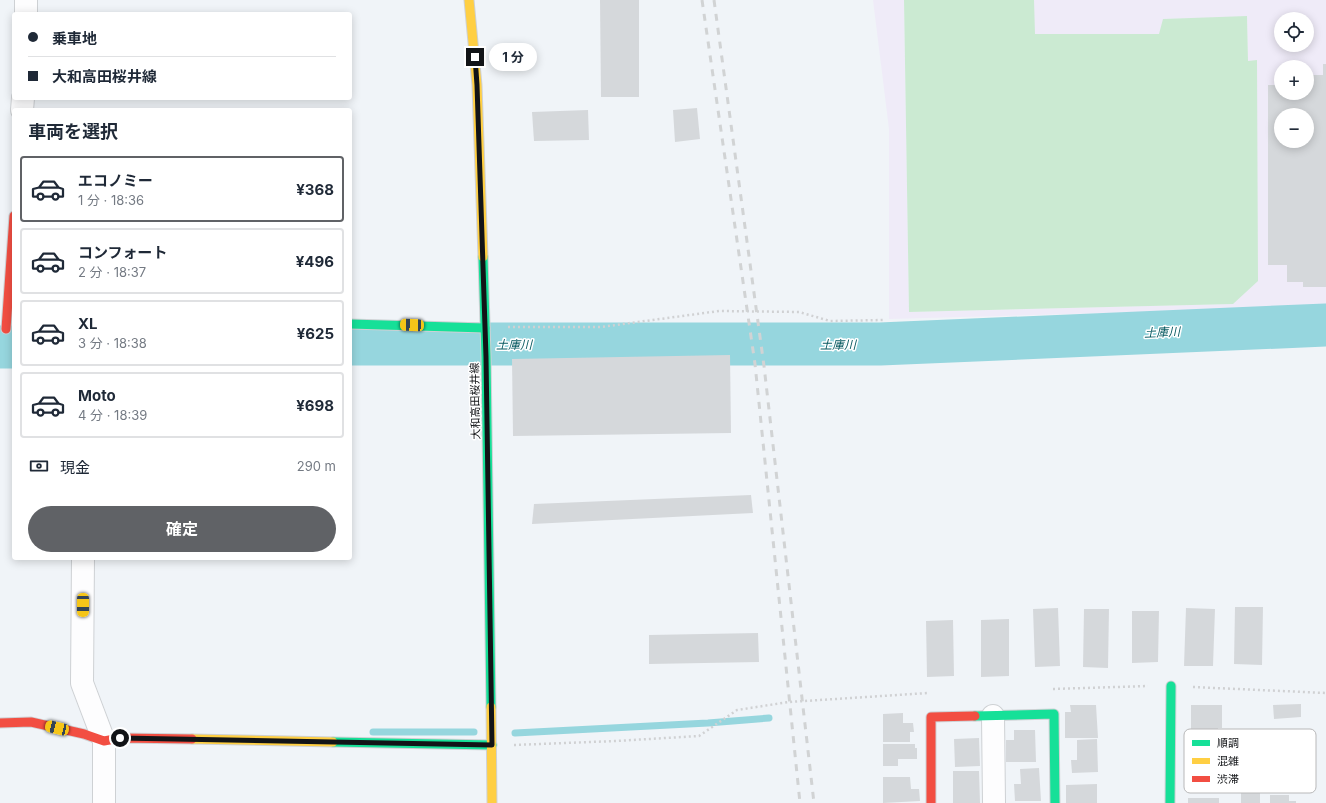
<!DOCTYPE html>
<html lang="ja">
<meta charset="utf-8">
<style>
:root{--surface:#fff;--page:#f2f2f3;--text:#1f2937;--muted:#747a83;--line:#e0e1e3;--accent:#606266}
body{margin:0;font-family:Inter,"Noto Sans JP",sans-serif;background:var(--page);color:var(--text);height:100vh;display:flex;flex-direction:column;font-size:15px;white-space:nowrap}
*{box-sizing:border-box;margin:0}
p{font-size:13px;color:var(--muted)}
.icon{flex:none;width:22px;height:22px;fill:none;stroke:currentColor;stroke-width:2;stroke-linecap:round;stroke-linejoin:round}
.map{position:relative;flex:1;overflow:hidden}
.drawer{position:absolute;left:12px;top:108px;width:340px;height:452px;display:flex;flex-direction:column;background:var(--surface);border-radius:4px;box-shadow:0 2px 10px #0003}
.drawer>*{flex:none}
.top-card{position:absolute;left:12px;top:12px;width:340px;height:88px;border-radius:4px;box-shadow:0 2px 10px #0003;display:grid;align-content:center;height:88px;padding:0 16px;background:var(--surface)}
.tools{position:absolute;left:1274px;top:12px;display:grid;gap:8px}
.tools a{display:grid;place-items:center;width:40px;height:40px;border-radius:50%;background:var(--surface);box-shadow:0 2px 10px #0003;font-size:20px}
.end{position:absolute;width:18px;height:18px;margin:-9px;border:5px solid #121417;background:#fff;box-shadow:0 0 0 2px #fff}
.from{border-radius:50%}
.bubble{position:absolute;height:28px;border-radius:14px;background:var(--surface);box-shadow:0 2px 10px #0003;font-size:13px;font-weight:700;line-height:28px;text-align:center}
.car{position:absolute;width:12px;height:24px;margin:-12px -6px;border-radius:5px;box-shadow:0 0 3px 1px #0007;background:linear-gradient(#f5c518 24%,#345 0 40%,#f5c518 0 76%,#345 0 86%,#f5c518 0)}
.top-card b{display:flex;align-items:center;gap:14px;height:38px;font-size:15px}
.top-card b+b{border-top:1px solid var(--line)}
.top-card i{width:10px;height:10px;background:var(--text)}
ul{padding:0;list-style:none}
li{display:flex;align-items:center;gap:12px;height:66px;margin:0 8px 6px;padding:0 8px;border:2px solid var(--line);border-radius:4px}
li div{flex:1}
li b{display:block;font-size:15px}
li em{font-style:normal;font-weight:700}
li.current{border-color:var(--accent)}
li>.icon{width:36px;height:36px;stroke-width:1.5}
h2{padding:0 16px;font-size:18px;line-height:48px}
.pay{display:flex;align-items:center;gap:10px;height:44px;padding:0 16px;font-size:15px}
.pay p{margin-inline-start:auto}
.button{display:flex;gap:8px;margin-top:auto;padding:8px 16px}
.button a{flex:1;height:46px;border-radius:24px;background:var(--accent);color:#fff;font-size:16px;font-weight:700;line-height:46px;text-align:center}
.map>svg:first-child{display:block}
</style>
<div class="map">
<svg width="1326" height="803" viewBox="0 0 1326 803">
<rect width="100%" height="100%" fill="#f0f4f8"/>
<path fill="#efebf8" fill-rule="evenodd" d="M873,0H904L909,312L1233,304L1257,61H1248L1247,17L1164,19L1160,34H1034V0H1326V64L1323,75H1307V67H1281V85L1268,86V265H1287V282H1303V287H1326V307L889,319V129ZM1281,19H1307V45H1281Z"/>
<polygon fill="#cbead2" points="904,0 1034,0 1035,34 1159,34 1163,19 1247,16 1248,61 1257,60 1258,281 1233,304 909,312"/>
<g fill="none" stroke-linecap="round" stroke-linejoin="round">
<g stroke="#96d6de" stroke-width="7">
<polyline points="373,732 474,732"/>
<polyline points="515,733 708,723 769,718"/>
</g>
<g stroke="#96d6de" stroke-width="43">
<polyline points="350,344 880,344 1326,325"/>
<polyline points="0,347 14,347"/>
</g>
</g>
<g fill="#d5d8db" fill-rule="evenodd">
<polygon points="600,0 639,0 639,97 601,97"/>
<path d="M1323,64H1326V287H1303V282H1287V265H1268V85H1281V93H1307V75H1323ZM1281,115H1307V141H1281Z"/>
<polygon points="697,108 700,139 675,142 673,110"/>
<polygon points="588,110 589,140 534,141 532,112"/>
<polygon points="730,355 731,433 513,436 512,359"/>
<polygon points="751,495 753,513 532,524 534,504"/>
<polygon points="1235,607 1263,607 1262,665 1234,664"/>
<polygon points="1058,608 1060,666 1035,667 1033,609"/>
<polygon points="1186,608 1215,609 1213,666 1184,666"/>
<polygon points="1084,609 1109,609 1108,668 1083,667"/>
<polygon points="1132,611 1159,611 1158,662 1132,663"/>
<polygon points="1009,619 1009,676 981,677 981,620"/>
<polygon points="953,620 954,676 927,677 926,621"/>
<polygon points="758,633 759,662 649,664 649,635"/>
<polygon points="1301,704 1301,717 1274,719 1273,705"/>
<polygon points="1070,705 1096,705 1098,738 1065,738 1065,712 1071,712"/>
<polygon points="1191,705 1222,705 1222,728 1218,728 1218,732 1191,732"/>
<polygon points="903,713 903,723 913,723 914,732 910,732 910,742 883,742 883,714"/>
<polygon points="1014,730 1035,730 1036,762 1006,762 1006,740 1014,740"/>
<polygon points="979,738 980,766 955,767 954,739"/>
<polygon points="1097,739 1098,772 1072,773 1071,760 1077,760 1077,740"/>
<polygon points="883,744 915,744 915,748 917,748 917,759 898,759 898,766 883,766"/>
<polygon points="1039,768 1041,801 1015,801 1014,784 1021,784 1020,769"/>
<polygon points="953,771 979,771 980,803 953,803"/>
<polygon points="883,777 910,777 911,789 919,789 920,801 883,803"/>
<polygon points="1097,784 1097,803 1066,803 1066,785"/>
<rect x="1241" y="784" width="19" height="19"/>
<polygon points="1270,795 1289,795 1289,801 1296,801 1296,803 1270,803"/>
<rect x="1188" y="798" width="31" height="5"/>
</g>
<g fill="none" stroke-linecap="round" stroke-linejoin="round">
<defs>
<g id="street">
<polyline points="26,14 26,0"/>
<polyline points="22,110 23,98"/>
<polyline points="83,558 82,683 104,741 104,803"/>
<polyline points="993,716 994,803"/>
</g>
<g id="fast">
<polyline points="483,257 486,357 491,707"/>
<polyline points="350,324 485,328"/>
<polyline points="975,716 1054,714 1055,803"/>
<polyline points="333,742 492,745"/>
<polyline points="1170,803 1171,686"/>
</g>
<g id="slow">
<polyline points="469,0 477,85 483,257"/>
<polyline points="491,707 492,803"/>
<polyline points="192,739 333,742"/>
</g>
<g id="jam">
<polyline points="6,329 14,216"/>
<polyline points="0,723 31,722 84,734 104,741 120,738 192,739"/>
<polyline points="931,803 931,717 975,716"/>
</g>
</defs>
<use href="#street" stroke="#ced1d4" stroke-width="24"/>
<use href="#fast" stroke="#ced1d4" stroke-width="11"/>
<use href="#slow" stroke="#ced1d4" stroke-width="11"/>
<use href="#jam" stroke="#ced1d4" stroke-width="11"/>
<g stroke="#d0d1d3" stroke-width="2.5" stroke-dasharray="2 3" stroke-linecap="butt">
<polyline points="508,327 601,327 719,311 799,312 830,321 884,320"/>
<polyline points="1193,687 1326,693"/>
<polyline points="1053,689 1148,686"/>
<polyline points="514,745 616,741 699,736 737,710 789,702 928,693"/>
</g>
<use href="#street" stroke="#fdfdfe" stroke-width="22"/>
<use href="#fast" stroke="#16e098" stroke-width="9"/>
<use href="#slow" stroke="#ffcf43" stroke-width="9"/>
<use href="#jam" stroke="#f24e42" stroke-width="9"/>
<g stroke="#d1d3d4" stroke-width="3" stroke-dasharray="7 7" stroke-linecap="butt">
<polyline points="702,0 755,364 800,803"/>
<polyline points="714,0 764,366 814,803"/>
</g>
</g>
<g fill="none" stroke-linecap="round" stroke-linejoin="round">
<polyline stroke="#121417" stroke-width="5" points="120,738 492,745 486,357 477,85 475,57"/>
</g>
<g text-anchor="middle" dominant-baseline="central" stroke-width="3" stroke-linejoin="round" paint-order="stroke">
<g font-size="11" fill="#121417" stroke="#fff">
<text transform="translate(475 401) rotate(-91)">大和高田桜井線</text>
</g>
<g font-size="12" font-style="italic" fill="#085a61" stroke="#fff">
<text transform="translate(1162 332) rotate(-2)">土庫川</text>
<text x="514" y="344">土庫川</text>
<text x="838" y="344">土庫川</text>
</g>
</g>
<rect x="1184" y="729" width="132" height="64" rx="6" fill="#fff" stroke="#b8b8b9" stroke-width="1"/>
<rect x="1192" y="740" width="18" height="6" fill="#16e098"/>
<rect x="1192" y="758" width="18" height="6" fill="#ffcf43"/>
<rect x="1192" y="776" width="18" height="6" fill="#f24e42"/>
<g font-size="11" fill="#121417">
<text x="1217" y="747">順調</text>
<text x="1217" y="765">混雑</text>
<text x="1217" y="783">渋滞</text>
</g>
</svg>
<div class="tools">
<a><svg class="icon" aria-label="locate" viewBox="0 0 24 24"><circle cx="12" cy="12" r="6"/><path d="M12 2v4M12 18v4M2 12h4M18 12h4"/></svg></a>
<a>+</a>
<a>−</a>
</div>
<i class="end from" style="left:120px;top:738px"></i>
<i class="end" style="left:475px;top:57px"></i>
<div class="bubble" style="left:489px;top:43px;width:48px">1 分</div>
<i class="car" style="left:412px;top:325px;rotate:272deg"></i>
<i class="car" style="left:83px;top:605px;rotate:180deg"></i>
<i class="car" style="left:57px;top:728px;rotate:283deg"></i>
<div class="top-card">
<b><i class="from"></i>乗車地</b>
<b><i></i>大和高田桜井線</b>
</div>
<section class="drawer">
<h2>車両を選択</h2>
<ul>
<li class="current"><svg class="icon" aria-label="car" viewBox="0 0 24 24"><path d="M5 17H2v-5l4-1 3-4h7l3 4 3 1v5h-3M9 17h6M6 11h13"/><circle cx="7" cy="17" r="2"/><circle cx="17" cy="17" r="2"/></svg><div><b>エコノミー</b><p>1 分 · 18:36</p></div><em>¥368</em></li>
<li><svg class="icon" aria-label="car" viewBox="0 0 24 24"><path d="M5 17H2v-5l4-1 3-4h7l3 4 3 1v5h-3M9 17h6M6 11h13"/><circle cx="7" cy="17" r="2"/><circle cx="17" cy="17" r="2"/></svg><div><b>コンフォート</b><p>2 分 · 18:37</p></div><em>¥496</em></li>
<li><svg class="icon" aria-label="car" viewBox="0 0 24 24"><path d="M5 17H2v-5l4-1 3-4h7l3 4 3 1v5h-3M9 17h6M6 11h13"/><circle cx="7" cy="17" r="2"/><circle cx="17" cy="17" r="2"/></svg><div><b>XL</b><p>3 分 · 18:38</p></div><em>¥625</em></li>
<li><svg class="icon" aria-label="car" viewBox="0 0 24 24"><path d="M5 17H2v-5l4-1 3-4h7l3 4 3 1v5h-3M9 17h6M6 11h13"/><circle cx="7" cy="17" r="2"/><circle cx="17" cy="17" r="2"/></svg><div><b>Moto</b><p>4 分 · 18:39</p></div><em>¥698</em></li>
</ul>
<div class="pay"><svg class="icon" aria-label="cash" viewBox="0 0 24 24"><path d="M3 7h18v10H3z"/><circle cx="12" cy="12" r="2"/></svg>現金<p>290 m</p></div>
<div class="button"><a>確定</a></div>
</section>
</div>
